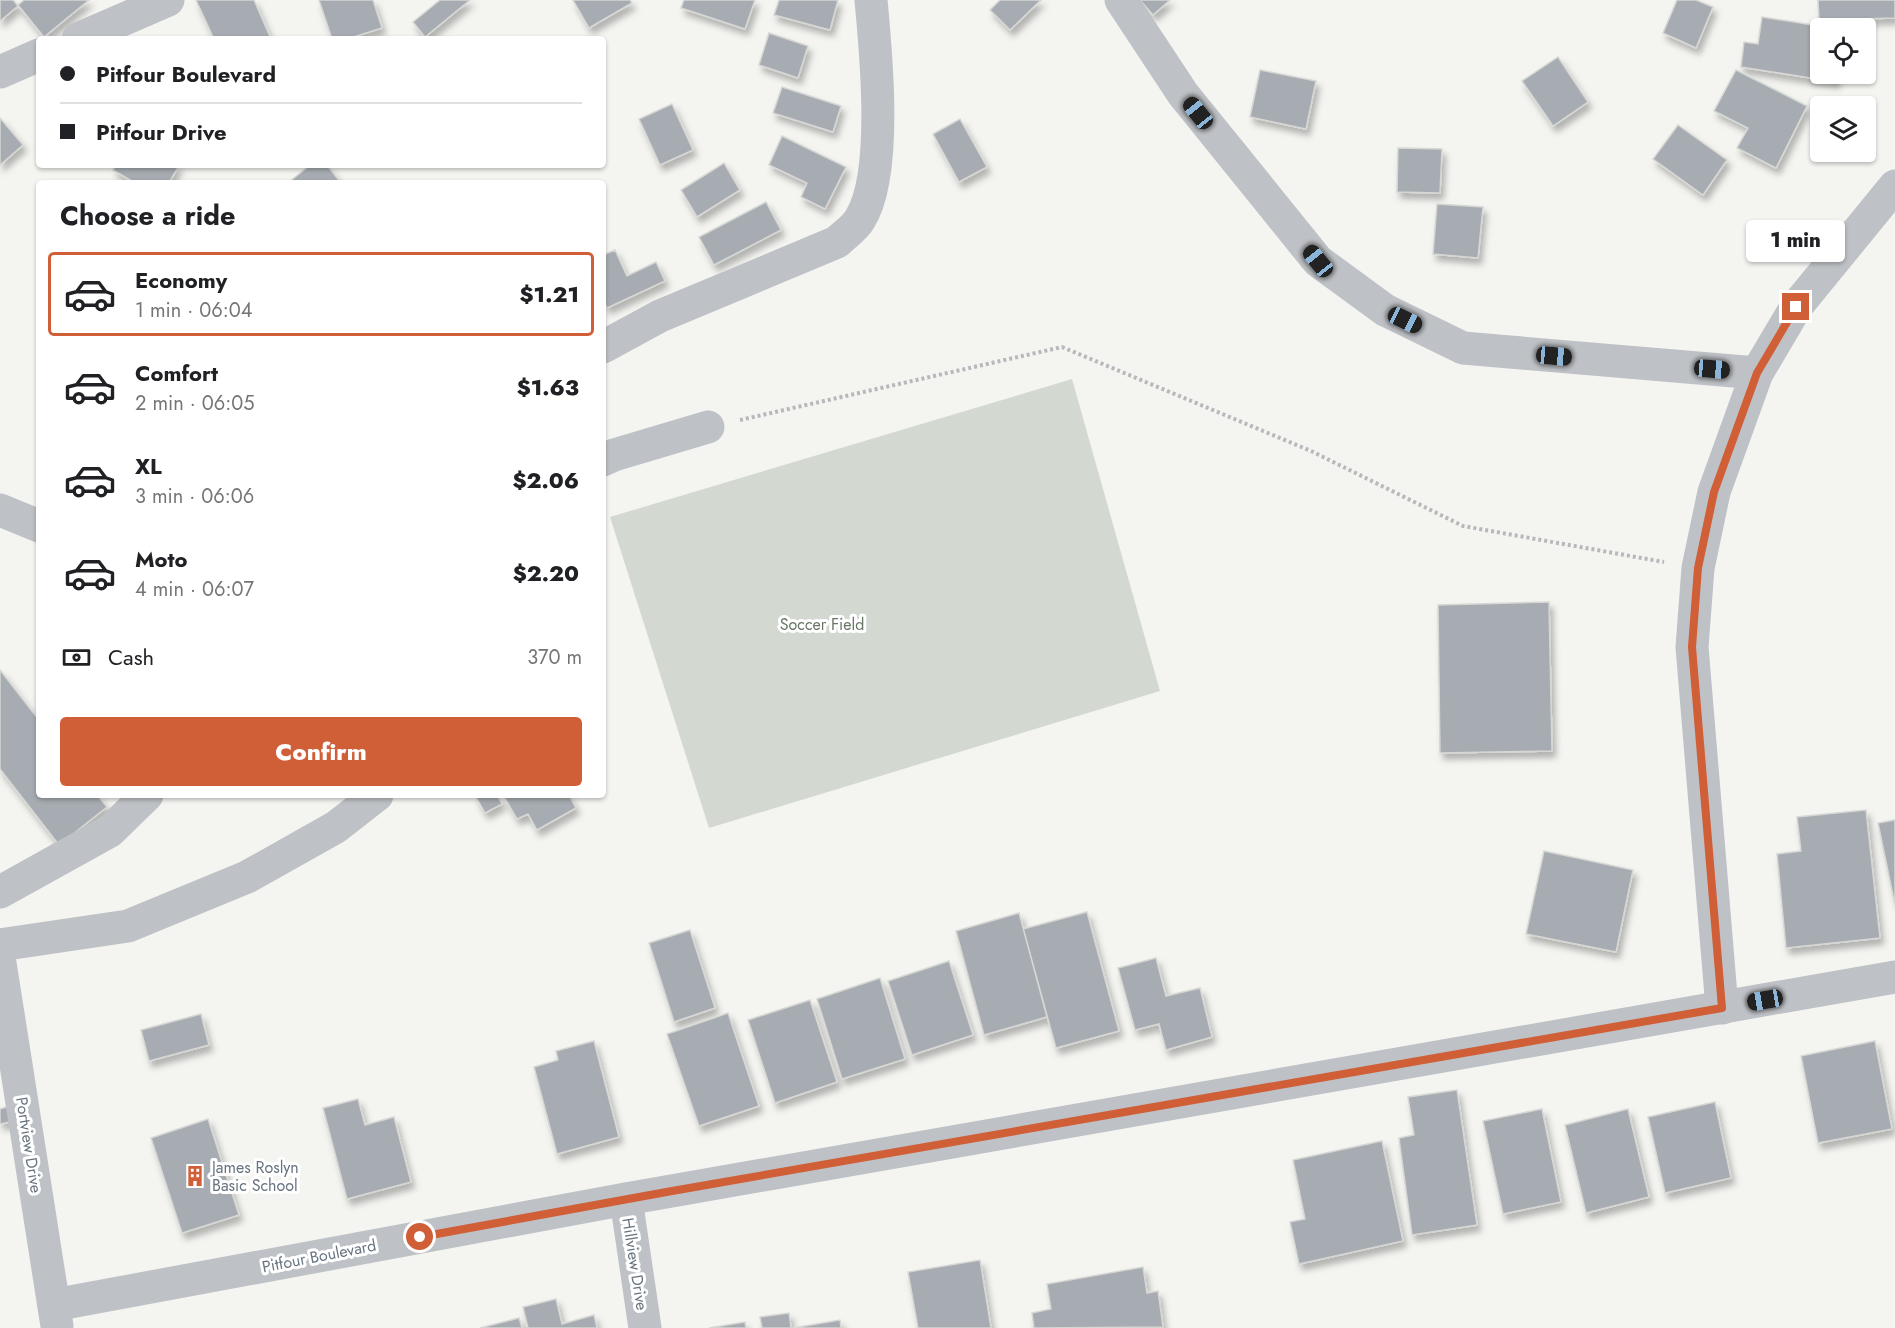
<!DOCTYPE html>
<meta charset="utf-8">
<style>
:root{--surface:#fff;--page:#f2f2f2;--text:#202124;--muted:#757577;--line:#e0e0e0;--accent:#d05e36}
body{margin:0;font-family:Jost,sans-serif;background:var(--page);color:var(--text);height:100vh;display:flex;flex-direction:column;font-size:22px;white-space:nowrap}
*{box-sizing:border-box;margin:0}
p{font-size:20px;color:var(--muted)}
.icon{flex:none;width:33px;height:33px;fill:none;stroke:currentColor;stroke-width:2;stroke-linecap:round;stroke-linejoin:round}
.map{position:relative;flex:1;overflow:hidden}
.sheet{position:absolute;left:36px;top:180px;width:570px;height:618px;display:flex;flex-direction:column;background:var(--surface);border-radius:6px;box-shadow:0 2px 4px #0004}
.sheet>*{flex:none}
.guide{position:absolute;left:36px;top:36px;width:570px;height:132px;border-radius:6px;box-shadow:0 2px 4px #0004;display:grid;align-content:center;height:132px;padding:0 24px;background:var(--surface)}
.tools{position:absolute;left:1810px;top:18px;display:grid;gap:12px}
.tools a{display:grid;place-items:center;width:66px;height:66px;border-radius:6px;background:var(--surface);box-shadow:0 2px 4px #0004;font-size:30px}
.end{position:absolute;width:27px;height:27px;margin:-14px;border:8px solid #d05e36;background:#fff;box-shadow:0 0 0 3px #fff}
.from{border-radius:50%}
.bubble{position:absolute;height:42px;border-radius:6px;background:var(--surface);box-shadow:0 2px 4px #0004;font-size:20px;font-weight:800;line-height:42px;text-align:center}
.car{position:absolute;width:18px;height:36px;margin:-18px -9px;border-radius:8px;box-shadow:0 0 4px 2px #0007;background:linear-gradient(#222 24%,#8ab4d8 0 40%,#222 0 76%,#8ab4d8 0 86%,#222 0)}
.guide b{display:flex;align-items:center;gap:21px;height:57px;font-size:22px}
.guide b+b{border-top:2px solid var(--line)}
.guide i{width:15px;height:15px;background:var(--text)}
ul{padding:0;list-style:none}
li{display:flex;align-items:center;gap:18px;height:84px;margin:0 12px 9px;padding:0 12px;border:3px solid transparent;border-radius:6px}
li div{flex:1}
li b{display:block;font-size:22px}
li em{font-style:normal;font-weight:800}
li.selected{border-color:var(--accent)}
li>.icon{width:54px;height:54px;stroke-width:1.5}
h2{padding:0 24px;font-size:27px;line-height:72px}
.pay{display:flex;align-items:center;gap:15px;height:66px;padding:0 24px;font-size:22px}
.pay p{margin-inline-start:auto}
.cta{display:flex;gap:12px;margin-top:auto;padding:12px 24px}
.cta a{flex:1;height:69px;border-radius:6px;background:var(--accent);color:#fff;font-size:24px;font-weight:800;line-height:69px;text-align:center}
.map>svg:first-child{display:block}
</style>
<div class="map">
<svg width="1895" height="1328" viewBox="0 0 1895 1328">
<defs>
<filter id="shadow"><feDropShadow dx="3.5" dy="6" stdDeviation="3" flood-color="#0004"/></filter>
</defs>
<rect width="100%" height="100%" fill="#f4f4f1"/>
<polygon fill="#d3d9d1" points="1072,379 1160,691 709,828 610,517"/>
<g fill="#a6acb1" stroke="#d6d6d4" stroke-width="1.5" filter="url(#shadow)">
<polygon points="0,0 13,0 18,6 0,21"/>
<polygon points="24,0 89,0 44,37 18,5"/>
<polygon points="196,0 254,0 271,39 214,39"/>
<polygon points="319,0 373,0 382,28 347,39 332,39"/>
<polygon points="440,0 470,0 425,37 413,22"/>
<polygon points="573,0 630,0 632,3 589,28"/>
<polygon points="684,0 755,0 745,29 681,8"/>
<polygon points="779,0 838,0 830,30 774,15"/>
<polygon points="1000,0 1041,0 1010,30 990,10"/>
<polygon points="1140,0 1170,0 1153,15"/>
<polygon points="1677,0 1696,0 1713,7 1696,48 1663,33"/>
<polygon points="1818,0 1895,0 1895,18 1819,20"/>
<polygon points="1762,17 1832,28 1821,28 1821,74 1837,74 1836,82 1741,67 1744,42 1758,44"/>
<polygon points="769,33 808,46 798,78 759,65"/>
<polygon points="1558,57 1588,102 1553,126 1522,81"/>
<polygon points="1260,70 1316,81 1306,129 1250,117"/>
<polygon points="1736,70 1807,106 1776,168 1737,148 1748,128 1714,111"/>
<polygon points="782,87 841,106 833,132 773,113"/>
<polygon points="672,104 693,150 660,165 639,119"/>
<polygon points="0,118 23,145 0,165"/>
<polygon points="960,119 987,167 959,182 933,134"/>
<polygon points="1678,125 1727,160 1703,195 1653,159"/>
<polygon points="782,136 846,167 825,209 801,197 807,183 769,165"/>
<polygon points="1398,148 1442,149 1440,193 1397,192"/>
<polygon points="724,163 740,190 697,217 681,190"/>
<polygon points="116,165 179,165 169,183 135,183 113,170"/>
<polygon points="310,165 327,165 341,183 288,183"/>
<polygon points="766,202 781,230 714,265 699,237"/>
<polygon points="1437,204 1483,207 1478,258 1433,254"/>
<polygon points="615,250 627,276 656,262 665,281 607,308 603,300 603,255"/>
<polygon points="1549,602 1552,751 1440,753 1438,605"/>
<polygon points="0,670 39,720 39,795 97,795 107,807 59,845 0,769"/>
<polygon points="475,795 497,795 502,804 485,813"/>
<polygon points="503,795 569,795 576,808 537,830 528,814 517,819"/>
<polygon points="1866,810 1880,938 1786,948 1777,854 1801,851 1797,817"/>
<polygon points="1895,820 1895,905 1878,823"/>
<polygon points="1544,851 1633,870 1616,952 1526,934"/>
<polygon points="1087,912 1119,1031 1056,1048 1023,929"/>
<polygon points="1019,913 1047,1017 984,1035 956,931"/>
<polygon points="690,930 715,1008 674,1022 649,943"/>
<polygon points="1156,958 1166,996 1200,988 1212,1037 1166,1050 1159,1024 1135,1030 1118,968"/>
<polygon points="949,961 973,1035 912,1055 888,981"/>
<polygon points="880,978 905,1059 842,1079 817,999"/>
<polygon points="810,1000 837,1082 775,1103 748,1020"/>
<polygon points="728,1013 759,1106 699,1126 667,1034"/>
<polygon points="201,1014 209,1045 149,1061 141,1030"/>
<polygon points="594,1041 619,1137 557,1154 534,1067 558,1060 556,1051"/>
<polygon points="1875,1041 1892,1129 1818,1143 1801,1056"/>
<polygon points="1457,1090 1477,1225 1412,1235 1399,1138 1414,1135 1408,1097"/>
<polygon points="358,1099 365,1125 394,1117 411,1182 347,1199 323,1108"/>
<polygon points="1715,1102 1731,1178 1665,1193 1648,1117"/>
<polygon points="10,1106 14,1121 0,1124 0,1109"/>
<polygon points="1542,1109 1561,1202 1503,1214 1483,1121"/>
<polygon points="1628,1109 1649,1197 1586,1213 1565,1125"/>
<polygon points="208,1119 239,1215 182,1233 151,1138"/>
<polygon points="1382,1141 1403,1241 1299,1264 1290,1222 1305,1219 1293,1160"/>
<polygon points="980,1260 991,1328 918,1328 908,1272"/>
<polygon points="1143,1267 1147,1293 1158,1291 1163,1327 1034,1328 1032,1313 1051,1309 1047,1284"/>
<polygon points="556,1299 562,1324 594,1315 597,1328 528,1328 523,1307"/>
<polygon points="789,1313 791,1328 762,1328 760,1317"/>
<polygon points="519,1318 522,1328 480,1328"/>
<polygon points="840,1320 841,1328 793,1328"/>
<polygon points="745,1322 746,1328 709,1328"/>
</g>
<g fill="none" stroke-linecap="round" stroke-linejoin="round">
<polyline stroke="#b6b9bb" stroke-width="4" stroke-dasharray="3 3" stroke-linecap="butt" points="740,420 1062,347 1311,451 1463,526 1664,562"/>
<g stroke="#bec1c5" stroke-width="33">
<polyline points="1121,0 1183,94 1318,261 1385,310 1463,348 1757,373"/>
<polyline points="78,39 168,0"/>
<polyline points="0,72 39,55"/>
<path d="M603,347L660,316L837,242C844,235 855,228 860,219C888,175 876,53 871,0"/>
<polyline points="603,460 614,455 708,427"/>
<polyline points="0,510 39,526"/>
<polyline points="0,892 110,831 147,795"/>
<polyline points="0,945 128,926 247,877 336,827 377,795"/>
<polyline points="0,963 57,1326"/>
<polyline points="1722,1008 1692,647 1698,568 1714,492 1757,373 1796,307 1895,186"/>
<polyline points="626,1199 645,1328"/>
<polyline points="54,1305 626,1199 1895,977"/>
</g>
</g>
<g fill="none" stroke-linecap="round" stroke-linejoin="round">
<polyline stroke="#d05e36" stroke-width="8" points="420,1237 672,1191 1722,1008 1692,647 1698,568 1714,492 1757,373 1796,307"/>
</g>
<defs>
<symbol id="building-bare" viewBox="-9 -9 18 18"><path d="M-4-6H4V6H1V3H-1V6H-4ZM-2.5-4.3h1.7v1.8h-1.7ZM.8-4.3h1.7v1.8H.8ZM-2.5-1h1.7V.8h-1.7ZM.8-1h1.7V.8H.8Z" fill="#d05e36" stroke="#fff" stroke-width="2.5" paint-order="stroke"/></symbol>
</defs>
<g fill-rule="evenodd">
<use href="#building-bare" x="180" y="1161" width="30" height="30"/>
</g>
<g text-anchor="middle" dominant-baseline="central" stroke-width="6" stroke-linejoin="round" paint-order="stroke">
<g font-size="16" fill="#687765" stroke="#fff">
<text x="822" y="624">Soccer Field</text>
</g>
<g font-size="16" fill="#67737f" stroke="#fff">
<text transform="translate(29 1145) rotate(81)">Portview Drive</text>
<text transform="translate(319 1256) rotate(-11)">Pitfour Boulevard</text>
<text transform="translate(635 1264) rotate(81)">Hillview Drive</text>
</g>
<g font-size="16" fill="#67737f" stroke="#fff" text-anchor="start">
<text x="212" y="1167">James Roslyn<tspan x="212" dy="18">Basic School</tspan></text>
</g>
</g>
</svg>
<div class="tools">
<a><svg class="icon" aria-label="locate" viewBox="0 0 24 24"><circle cx="12" cy="12" r="6"/><path d="M12 2v4M12 18v4M2 12h4M18 12h4"/></svg></a>
<a><svg class="icon" aria-label="layers" viewBox="0 0 24 24"><path d="M12 4l9 5-9 5-9-5zM3 14l9 5 9-5"/></svg></a>
</div>
<i class="end from" style="left:420px;top:1237px"></i>
<i class="end" style="left:1796px;top:307px"></i>
<div class="bubble" style="left:1746px;top:220px;width:99px">1 min</div>
<i class="car" style="left:1198px;top:113px;rotate:321deg"></i>
<i class="car" style="left:1318px;top:261px;rotate:321deg"></i>
<i class="car" style="left:1405px;top:320px;rotate:116deg"></i>
<i class="car" style="left:1554px;top:356px;rotate:95deg"></i>
<i class="car" style="left:1712px;top:369px;rotate:95deg"></i>
<i class="car" style="left:1765px;top:1000px;rotate:260deg"></i>
<div class="guide">
<b><i class="from"></i>Pitfour Boulevard</b>
<b><i></i>Pitfour Drive</b>
</div>
<section class="sheet">
<h2>Choose a ride</h2>
<ul>
<li class="selected"><svg class="icon" aria-label="car" viewBox="0 0 24 24"><path d="M5 17H2v-5l4-1 3-4h7l3 4 3 1v5h-3M9 17h6M6 11h13"/><circle cx="7" cy="17" r="2"/><circle cx="17" cy="17" r="2"/></svg><div><b>Economy</b><p>1 min · 06:04</p></div><em>$1.21</em></li>
<li><svg class="icon" aria-label="car" viewBox="0 0 24 24"><path d="M5 17H2v-5l4-1 3-4h7l3 4 3 1v5h-3M9 17h6M6 11h13"/><circle cx="7" cy="17" r="2"/><circle cx="17" cy="17" r="2"/></svg><div><b>Comfort</b><p>2 min · 06:05</p></div><em>$1.63</em></li>
<li><svg class="icon" aria-label="car" viewBox="0 0 24 24"><path d="M5 17H2v-5l4-1 3-4h7l3 4 3 1v5h-3M9 17h6M6 11h13"/><circle cx="7" cy="17" r="2"/><circle cx="17" cy="17" r="2"/></svg><div><b>XL</b><p>3 min · 06:06</p></div><em>$2.06</em></li>
<li><svg class="icon" aria-label="car" viewBox="0 0 24 24"><path d="M5 17H2v-5l4-1 3-4h7l3 4 3 1v5h-3M9 17h6M6 11h13"/><circle cx="7" cy="17" r="2"/><circle cx="17" cy="17" r="2"/></svg><div><b>Moto</b><p>4 min · 06:07</p></div><em>$2.20</em></li>
</ul>
<div class="pay"><svg class="icon" aria-label="cash" viewBox="0 0 24 24"><path d="M3 7h18v10H3z"/><circle cx="12" cy="12" r="2"/></svg>Cash<p>370 m</p></div>
<div class="cta"><a>Confirm</a></div>
</section>
</div>
